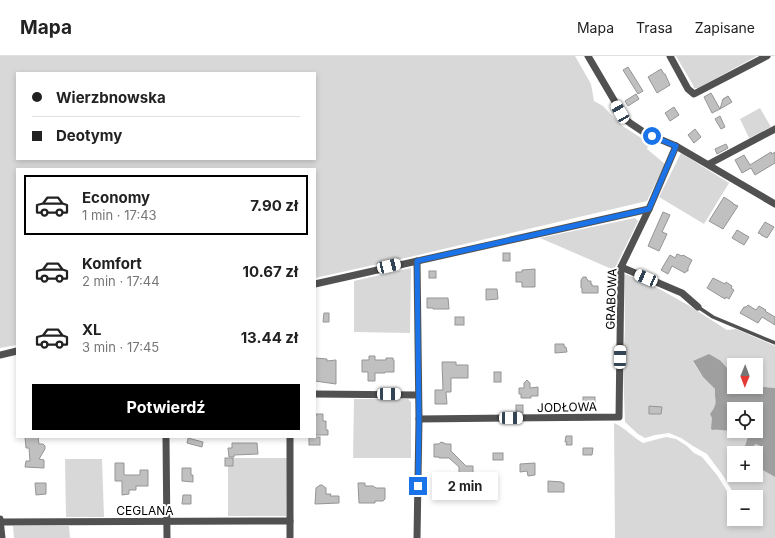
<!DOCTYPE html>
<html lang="pl">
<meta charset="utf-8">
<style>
:root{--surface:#fff;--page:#f6f6f6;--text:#222;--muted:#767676;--line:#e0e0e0;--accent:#000}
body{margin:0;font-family:Inter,sans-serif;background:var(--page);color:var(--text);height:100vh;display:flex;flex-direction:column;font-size:15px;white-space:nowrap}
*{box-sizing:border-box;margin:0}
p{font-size:13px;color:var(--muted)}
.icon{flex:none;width:22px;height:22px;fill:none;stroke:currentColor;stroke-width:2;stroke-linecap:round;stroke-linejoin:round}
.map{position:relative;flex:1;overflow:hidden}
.sheet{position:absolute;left:16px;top:112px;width:300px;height:270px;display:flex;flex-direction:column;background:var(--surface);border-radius:0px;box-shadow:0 2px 6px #0003}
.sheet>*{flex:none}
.banner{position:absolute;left:16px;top:16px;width:300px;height:88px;border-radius:0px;box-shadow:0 2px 6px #0003;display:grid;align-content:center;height:88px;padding:0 16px;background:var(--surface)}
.needle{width:26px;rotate:181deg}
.tools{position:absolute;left:727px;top:302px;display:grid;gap:8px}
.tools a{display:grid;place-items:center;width:36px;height:36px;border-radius:0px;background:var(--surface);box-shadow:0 2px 6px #0003;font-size:20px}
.end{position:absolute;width:18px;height:18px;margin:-9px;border:5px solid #1a73e8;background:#fff;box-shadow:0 0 0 2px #fff}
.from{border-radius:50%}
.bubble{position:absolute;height:28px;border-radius:0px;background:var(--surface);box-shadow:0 2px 6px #0003;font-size:13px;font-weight:700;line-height:28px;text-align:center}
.car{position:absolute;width:12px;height:24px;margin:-12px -6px;border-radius:5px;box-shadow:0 0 3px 1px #0007;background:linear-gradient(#fff 24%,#345 0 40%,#fff 0 76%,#345 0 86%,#fff 0)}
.banner b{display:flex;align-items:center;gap:14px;height:38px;font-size:15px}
.banner b+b{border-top:1px solid var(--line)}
.banner i{width:10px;height:10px;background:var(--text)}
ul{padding:7px 0 0;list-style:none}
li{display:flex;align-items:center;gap:12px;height:60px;margin:0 8px 6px;padding:0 8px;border:2px solid transparent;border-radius:0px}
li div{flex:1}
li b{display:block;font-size:15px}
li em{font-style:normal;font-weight:700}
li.selected{border-color:var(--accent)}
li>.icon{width:36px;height:36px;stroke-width:1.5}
.action{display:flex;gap:8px;margin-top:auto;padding:8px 16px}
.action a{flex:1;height:46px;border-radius:0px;background:var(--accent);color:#fff;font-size:16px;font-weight:700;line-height:46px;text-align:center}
header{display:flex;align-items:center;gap:24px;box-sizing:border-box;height:56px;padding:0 20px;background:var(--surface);border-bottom:1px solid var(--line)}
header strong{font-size:19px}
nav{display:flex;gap:22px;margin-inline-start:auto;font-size:14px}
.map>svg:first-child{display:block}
</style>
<header>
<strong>Mapa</strong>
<nav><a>Mapa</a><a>Trasa</a><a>Zapisane</a></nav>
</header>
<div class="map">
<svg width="775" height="482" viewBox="0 0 775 482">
<rect width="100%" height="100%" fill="#fff"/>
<g fill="#d8d8d8" fill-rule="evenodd">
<path d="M0,0H575L591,28L594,45L603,50L621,69L649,87L647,93L665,108L647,145L414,200L315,222V113H17V289L0,292ZM17,17H315V103H17Z"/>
<polygon points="676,0 757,0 698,32 694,32 693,29"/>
<polygon points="760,52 771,71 749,82 740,63"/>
<polygon points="681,97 729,127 704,168 659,141"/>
<polygon points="635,162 638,165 614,214 540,182"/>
<polygon points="411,212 410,277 354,276 354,225"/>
<path d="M624,218L645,225L688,249L727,274L736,273L775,290V332L756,330V309H734V320L721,305L693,306L703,321L715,333C714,345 719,346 710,358L712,361L713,374L719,373L728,375L749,377L745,390L747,392H751L756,387L760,390C761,395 760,398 759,403C758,412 768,417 775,421V482H615L614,367C626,372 632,381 643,387L666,381L676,383L687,390L694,397L702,401L717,419L731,441L734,438L724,421L707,398L693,390L681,382L669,377L655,379L645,382L638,378L625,366L623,311L625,272ZM734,397H756V419H734ZM734,441H756V463H734Z"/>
<polygon points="354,343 408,343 411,346 411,402 353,402"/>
<polygon points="228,402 287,402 286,460 228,460"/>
<polygon points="65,403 102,403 104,461 66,461"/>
<polygon points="13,470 69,470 70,482 14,482"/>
</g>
<path fill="#9f9f9f" d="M709,298L721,305L734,320V331H756V330L775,332V421L756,410C760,403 762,397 760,390L756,388L751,392H747L745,390L749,377L737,375H756V353H734V375C726,375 720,373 713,374L711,373L712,362L710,358C719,346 714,345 715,333L703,321L693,305Z"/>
<g fill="#c0c0c0" stroke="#959595">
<polygon points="628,11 643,35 638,38 623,14"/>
<polygon points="661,13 664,18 665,18 670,29 657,37 648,21"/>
<polygon points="711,37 720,53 712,57 704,41"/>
<polygon points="636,38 639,43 628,50 625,45"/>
<polygon points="728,40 732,46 720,53 723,43"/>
<polygon points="674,51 679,59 670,65 665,57"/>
<polygon points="720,60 725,71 721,73 715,63"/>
<polygon points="695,73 701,81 694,87 688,79"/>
<polygon points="726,88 728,92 717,98 715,93"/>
<polygon points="771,96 772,98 775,96 775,107 755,119 751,112 742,117 735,104 744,99 750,109"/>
<polygon points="724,141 733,147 733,148 738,150 723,173 709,165"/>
<polygon points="663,156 670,159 662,176 667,178 659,195 648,190"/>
<polygon points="765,166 774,171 767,182 761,179 761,178 758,177"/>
<polygon points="737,174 749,181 744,189 732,182"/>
<rect x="503" y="197" width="7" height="8"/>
<polygon points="677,198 682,200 683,199 692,204 688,212 688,215 686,215 685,217 672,210 668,218 661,214 670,199 675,202"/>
<polygon points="535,213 535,231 522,231 522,226 516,226 516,216 522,216 522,214"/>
<rect x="429" y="215" width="7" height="7"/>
<polygon points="583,221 586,221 588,225 591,225 591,228 592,228 592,230 598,230 598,237 582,237 582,232 581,232 581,224"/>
<polygon points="713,222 725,228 726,226 732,230 731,232 734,234 729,243 726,241 725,243 707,232"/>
<polygon points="486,233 497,233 498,243 486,244"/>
<polygon points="427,242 448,242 449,253 433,253 433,252 427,252"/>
<polygon points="748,249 756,254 759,250 766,254 765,255 775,261 775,269 762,261 758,267 740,257 744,251 746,251"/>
<polygon points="324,257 329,257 329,266 323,266"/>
<rect x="455" y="261" width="9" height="8"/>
<polygon points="555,288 564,288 564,291 566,291 567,296 555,297"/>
<polygon points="369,300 375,300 375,304 386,304 386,302 393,302 393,304 394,304 394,316 385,316 385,317 375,317 375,325 368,325 368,316 362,316 362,304 369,304"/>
<polygon points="315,302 327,303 327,305 336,304 336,328 315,325"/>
<polygon points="442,306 456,306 456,309 468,309 468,322 451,322 451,336 446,336 447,348 435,348 435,334 443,334"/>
<rect x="494" y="316" width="7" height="10"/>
<polygon points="527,324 530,327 530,332 538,331 538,340 531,340 531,342 521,342 521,338 519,338 519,332 524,332 524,327"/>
<rect x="583" y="341" width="12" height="8"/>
<rect x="516" y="349" width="7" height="8"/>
<polygon points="649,350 662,351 661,358 649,358"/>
<polygon points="316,358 323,358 323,365 326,365 326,374 328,374 328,379 315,379 315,360 316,360"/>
<polygon points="566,380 572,380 572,389 566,389 567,386 565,386"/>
<polygon points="25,381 38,381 39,388 43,388 45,390 45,393 39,403 44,404 44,412 25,411 26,405 30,405 29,392 26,392"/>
<rect x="309" y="381" width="11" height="8"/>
<polygon points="188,382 203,386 202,391 187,387"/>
<polygon points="441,386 444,387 446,388 451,388 451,395 466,410 473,410 473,417 469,419 473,420 473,427 459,427 459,411 449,402 439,402 439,401 434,401 434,388 439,388"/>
<polygon points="232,387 257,387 258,398 234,399 234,401 229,401 228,392 232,392"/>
<polygon points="583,392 593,392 592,399 583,399"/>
<rect x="493" y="397" width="10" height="7"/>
<rect x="225" y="402" width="8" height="8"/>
<polygon points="115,407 124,407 124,419 140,419 140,414 148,414 148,430 136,430 136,434 129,434 129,438 122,439 122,425 115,425"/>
<polygon points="535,407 535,419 528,420 527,415 520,416 520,408"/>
<polygon points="182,412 191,412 191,419 193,419 193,426 182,425"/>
<polygon points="548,425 562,426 562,427 564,427 564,436 548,436"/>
<polygon points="35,427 46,427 46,438 36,439"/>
<polygon points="358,427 365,427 365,430 373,430 376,432 385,432 385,443 383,445 375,445 375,447 359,447"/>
<polygon points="320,429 322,429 326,432 326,438 331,438 330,440 339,440 339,447 315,448 316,432"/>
<polygon points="452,430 453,440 442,440 442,437 440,437 439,431"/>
<polygon points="183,439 191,439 191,448 182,448"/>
</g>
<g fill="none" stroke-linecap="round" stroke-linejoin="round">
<polyline stroke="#515151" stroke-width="3.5" points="698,251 713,261 775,287"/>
<g stroke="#515151" stroke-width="7">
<polyline points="588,0 621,56 624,62 630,67 645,77 676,90 775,148"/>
<polyline points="670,0 688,33 694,38 767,0"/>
<polyline points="709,108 775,73"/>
<polyline points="417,205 419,363 417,482"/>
<polyline points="621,211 682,237 698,251"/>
<polyline points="315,228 649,153"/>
<polyline points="0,299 17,295"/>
<polyline points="315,338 418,339"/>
<polyline points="419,363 619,361 621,211 649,153 676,90"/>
<polyline points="166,381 167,482"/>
<polyline points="290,381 290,482"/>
<polyline points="0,463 2,482"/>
<polyline points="0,466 290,465"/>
</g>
</g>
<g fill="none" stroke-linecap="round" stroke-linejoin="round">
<polyline stroke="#1a73e8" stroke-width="5" points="418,430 419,363 417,205 649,153 676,90 652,80"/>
</g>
<g text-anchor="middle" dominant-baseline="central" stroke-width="4" stroke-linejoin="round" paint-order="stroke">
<g font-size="12" fill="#000" stroke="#fff">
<text transform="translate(611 243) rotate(-88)">GRABOWA</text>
<text transform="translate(567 351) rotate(-1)">JODŁOWA</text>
<text x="145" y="454">CEGLANA</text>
</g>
</g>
</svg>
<div class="tools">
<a><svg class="needle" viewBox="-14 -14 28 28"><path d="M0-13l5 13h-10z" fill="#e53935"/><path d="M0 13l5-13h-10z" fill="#767676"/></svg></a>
<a><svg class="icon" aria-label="locate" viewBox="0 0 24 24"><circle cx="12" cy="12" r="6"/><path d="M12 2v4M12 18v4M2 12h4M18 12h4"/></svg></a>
<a>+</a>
<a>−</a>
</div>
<i class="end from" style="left:652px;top:80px"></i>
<i class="end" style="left:418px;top:430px"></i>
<div class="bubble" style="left:432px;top:416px;width:66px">2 min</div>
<i class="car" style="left:620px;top:56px;rotate:330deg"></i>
<i class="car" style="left:389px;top:210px;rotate:77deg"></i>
<i class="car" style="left:646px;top:222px;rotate:293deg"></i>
<i class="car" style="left:620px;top:301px;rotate:1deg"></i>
<i class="car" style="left:389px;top:338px;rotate:90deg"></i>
<i class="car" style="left:511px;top:362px;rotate:90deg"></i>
<div class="banner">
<b><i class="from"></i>Wierzbnowska</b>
<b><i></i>Deotymy</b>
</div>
<section class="sheet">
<ul>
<li class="selected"><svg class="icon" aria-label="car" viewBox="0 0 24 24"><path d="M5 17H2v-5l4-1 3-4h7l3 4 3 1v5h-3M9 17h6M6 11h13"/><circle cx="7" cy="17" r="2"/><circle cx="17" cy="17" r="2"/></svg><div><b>Economy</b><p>1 min · 17:43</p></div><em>7.90 zł</em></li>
<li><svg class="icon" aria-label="car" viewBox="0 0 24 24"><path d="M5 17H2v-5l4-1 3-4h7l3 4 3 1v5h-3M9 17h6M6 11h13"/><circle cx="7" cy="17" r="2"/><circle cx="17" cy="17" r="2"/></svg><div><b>Komfort</b><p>2 min · 17:44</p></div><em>10.67 zł</em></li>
<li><svg class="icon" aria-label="car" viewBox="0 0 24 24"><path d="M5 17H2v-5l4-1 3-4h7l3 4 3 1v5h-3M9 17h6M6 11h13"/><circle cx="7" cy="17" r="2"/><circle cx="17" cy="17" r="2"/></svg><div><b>XL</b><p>3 min · 17:45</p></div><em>13.44 zł</em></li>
</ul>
<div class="action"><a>Potwierdź</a></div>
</section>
</div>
